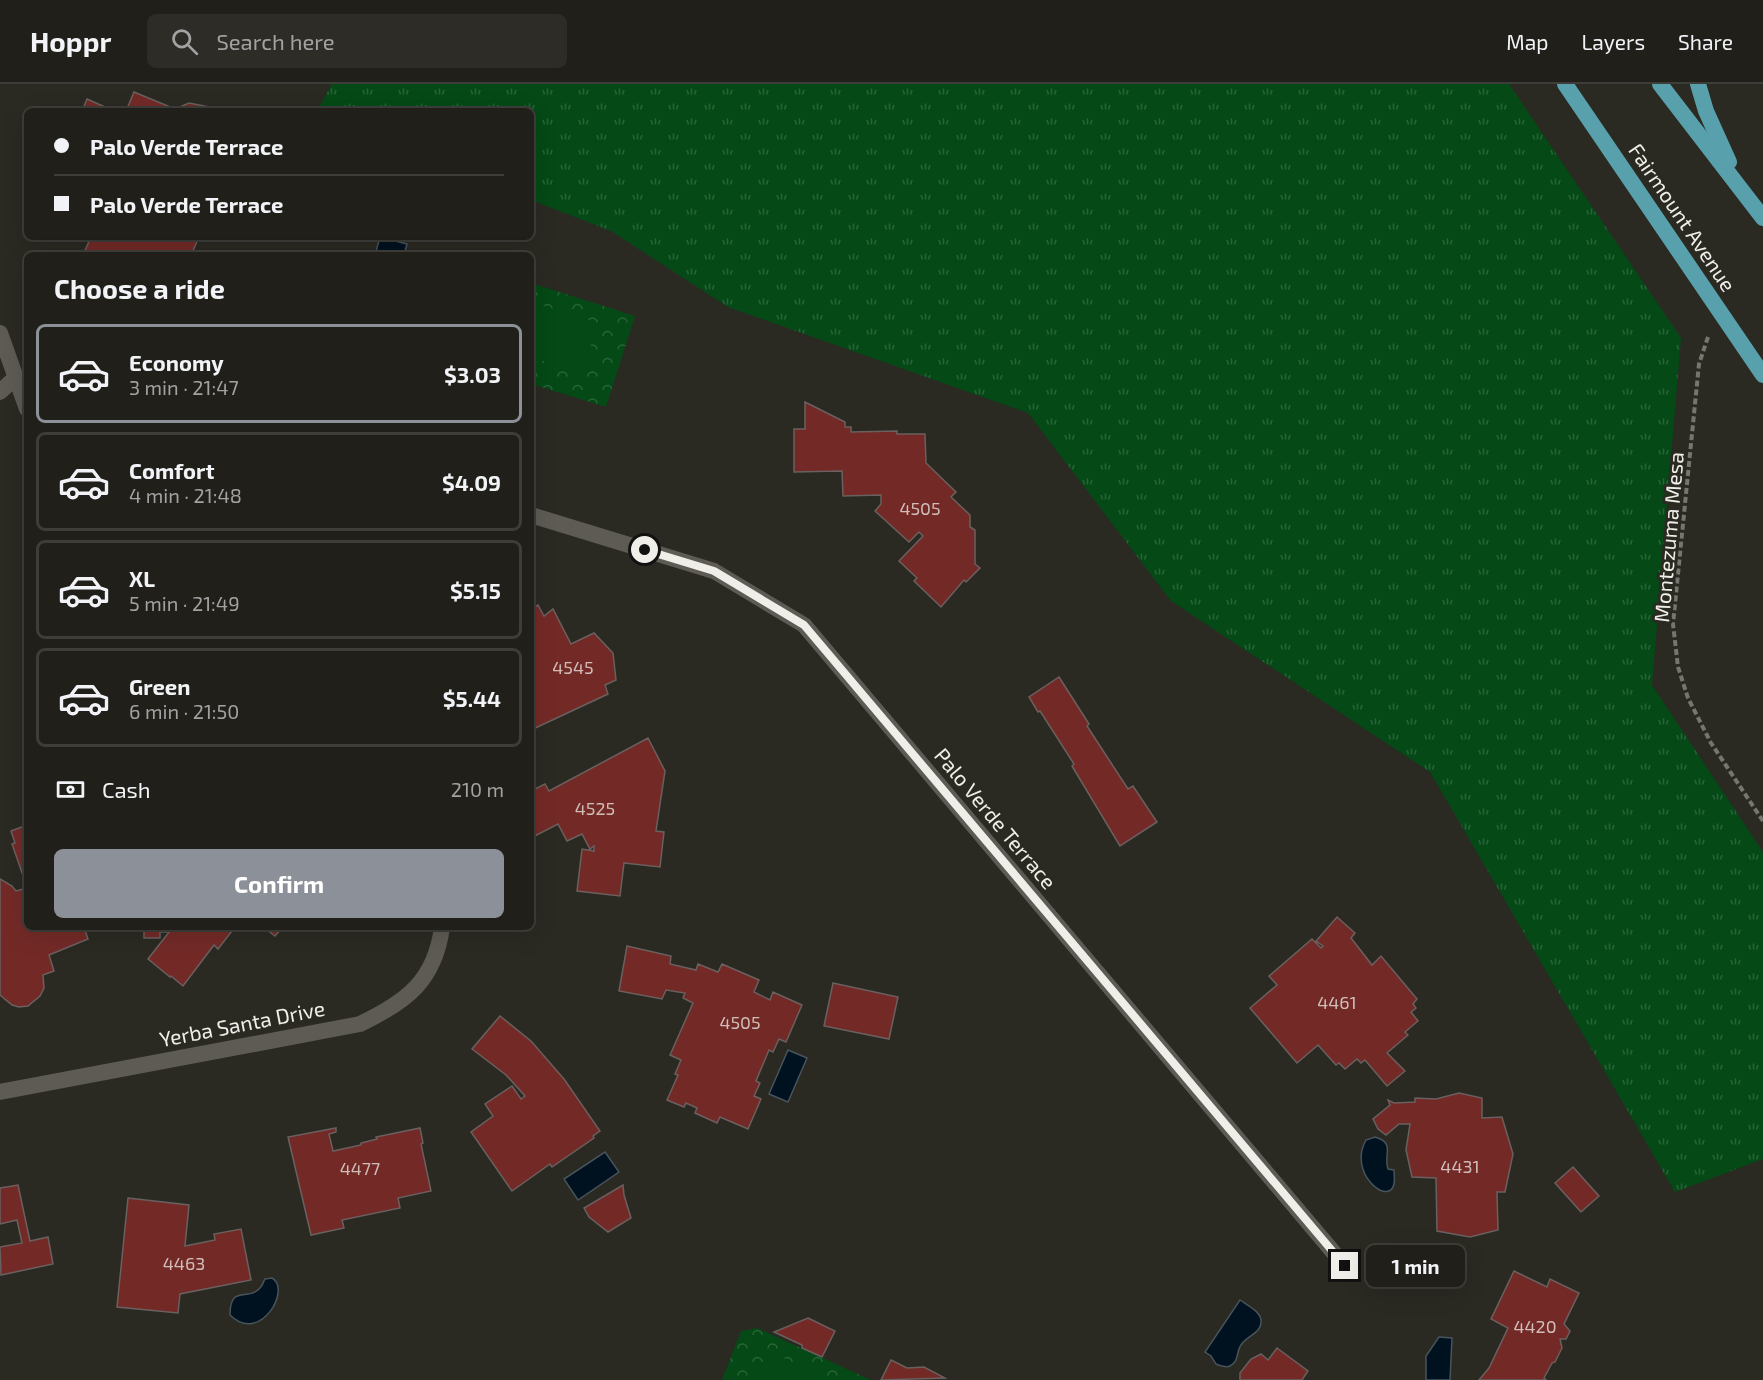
<!DOCTYPE html>
<meta charset="utf-8">
<style>
:root{--surface:#201f1a;--page:#2d2c27;--text:#f1f3f6;--muted:#a2a2a2;--line:#3d3d39;--accent:#8c9099}
body{margin:0;font-family:"Exo 2",sans-serif;background:var(--page);color:var(--text);height:100vh;display:flex;flex-direction:column;font-size:22px;white-space:nowrap}
*{box-sizing:border-box;margin:0}
p{font-size:20px;color:var(--muted)}
.icon{flex:none;width:33px;height:33px;fill:none;stroke:currentColor;stroke-width:2;stroke-linecap:round;stroke-linejoin:round}
.map{position:relative;flex:1;overflow:hidden}
.details{position:absolute;left:24px;top:168px;width:510px;height:678px;display:flex;flex-direction:column;background:var(--surface);border-radius:9px;box-shadow:0 6px 24px #0002,0 0 0 2px var(--line)}
.details>*{flex:none}
.hud{position:absolute;left:24px;top:24px;width:510px;height:132px;border-radius:9px;box-shadow:0 6px 24px #0002,0 0 0 2px var(--line);display:grid;align-content:center;height:132px;padding:0 30px;background:var(--surface)}
.end{position:absolute;width:27px;height:27px;margin:-14px;border:8px solid #efeee9;background:#111;box-shadow:0 0 0 3px #111}
.from{border-radius:50%}
.bubble{position:absolute;height:42px;border-radius:9px;background:var(--surface);box-shadow:0 6px 24px #0002,0 0 0 2px var(--line);font-size:20px;font-weight:700;line-height:42px;text-align:center}
.hud b{display:flex;align-items:center;gap:21px;height:57px;font-size:22px}
.hud b+b{border-top:2px solid var(--line)}
.hud i{width:15px;height:15px;background:var(--text)}
ul{padding:0;list-style:none}
li{display:flex;align-items:center;gap:18px;height:99px;margin:0 12px 9px;padding:0 18px;border:3px solid var(--line);border-radius:9px}
li div{flex:1}
li b{display:block;font-size:22px}
li em{font-style:normal;font-weight:700}
li.active{border-color:var(--accent)}
li>.icon{width:54px;height:54px;stroke-width:1.5}
h2{padding:0 30px;font-size:27px;line-height:72px}
.pay{display:flex;align-items:center;gap:15px;height:66px;padding:0 30px;font-size:22px}
.pay p{margin-inline-start:auto}
.primary-button{display:flex;gap:12px;margin-top:auto;padding:12px 30px}
.primary-button a{flex:1;height:69px;border-radius:9px;background:var(--accent);color:#fff;font-size:24px;font-weight:700;line-height:69px;text-align:center}
header{display:flex;align-items:center;gap:36px;box-sizing:border-box;height:84px;padding:0 30px;background:var(--surface);border-bottom:2px solid var(--line)}
header strong{font-size:28px}
nav{display:flex;gap:33px;margin-inline-start:auto;font-size:21px}
.search{width:420px;height:54px;background:var(--page);display:flex;align-items:center;gap:15px;box-sizing:border-box;padding:0 21px;border-radius:9px;color:var(--muted);font-size:22px}
.map>svg:first-child{display:block}
</style>
<header>
<strong>Hoppr</strong>
<div class="search"><svg class="icon" aria-label="search" viewBox="0 0 24 24"><circle cx="10" cy="10" r="6"/><path d="M15 15l6 6"/></svg>Search here</div>
<nav><a>Map</a><a>Layers</a><a>Share</a></nav>
</header>
<div class="map">
<svg width="1763" height="1296" viewBox="0 0 1763 1296">
<defs>
<pattern id="grass-tufts" width="24" height="20" patternUnits="userSpaceOnUse" patternTransform="scale(1.5)"><rect width="24" height="20" fill="#044916"/><path d="M3 7l-1-3M5 7V3M7 7l1-3M15 17l-1-3M17 17v-4M19 17l1-3" fill="none" stroke="#296438"/></pattern>
<pattern id="park-crowns" width="20" height="18" patternUnits="userSpaceOnUse" patternTransform="scale(1.5)"><rect width="20" height="18" fill="#044916"/><path d="M2 6a3 3 0 1 1 6 0M12 15a3 3 0 1 1 6 0" fill="none" stroke="#296438"/></pattern>
</defs>
<rect width="100%" height="100%" fill="#2a2922"/>
<polygon fill="url(#grass-tufts)" points="332,0 1509,0 1681,254 1652,601 1763,768 1763,1075 1675,1108 1430,688 1171,517 1028,329 728,223 611,147 531,116 531,27 317,27"/>
<g fill="url(#park-crowns)">
<polygon points="531,199 635,232 606,323 531,300"/>
<polygon points="757,1244 871,1296 722,1296 741,1247"/>
</g>
<g fill="#044916">
<polygon points="531,218 598,239 582,289 531,273"/>
<polygon points="771,1268 830,1296 757,1296"/>
</g>
<g fill="#001220" stroke="#48545c" stroke-width="1.5">
<polygon points="380,153 407,160 404,171 375,171"/>
<polygon points="788,966 807,974 788,1018 769,1010"/>
<path d="M1375,1053C1396,1059 1383,1071 1388,1085L1394,1086C1394,1090 1395,1096 1394,1100C1389,1123 1347,1089 1366,1056Z"/>
<polygon points="605,1068 619,1088 578,1116 564,1095"/>
<path d="M272,1194C292,1205 260,1261 230,1231C230,1200 248,1218 260,1204C263,1201 263,1198 265,1195Z"/>
<path d="M1240,1216C1247,1221 1260,1227 1261,1236C1262,1250 1247,1251 1241,1261C1236,1268 1239,1278 1230,1282C1226,1284 1221,1282 1216,1280L1211,1272L1205,1268Z"/>
<polygon points="1439,1253 1452,1254 1450,1296 1426,1296 1426,1272"/>
</g>
<g fill="#732a27" stroke="#6a605f" stroke-width="1.5">
<polygon points="134,8 175,25 189,19 225,26 226,23 237,27 126,27"/>
<polygon points="87,15 114,27 82,27"/>
<polygon points="91,153 199,153 191,171 83,171"/>
<polygon points="805,318 845,338 845,343 851,343 851,348 897,347 897,350 925,350 926,379 956,408 951,413 970,431 970,443 975,446 975,480 980,484 966,498 964,496 941,523 914,497 917,494 899,477 923,452 919,448 909,458 875,427 881,420 881,411 843,412 842,387 794,388 794,345 805,345"/>
<polygon points="538,521 544,532 553,525 571,560 594,549 613,569 616,596 605,601 608,610 531,646 531,525"/>
<polygon points="1059,593 1089,640 1087,642 1128,705 1133,702 1157,738 1120,762 1072,682 1074,680 1040,627 1038,628 1029,613"/>
<polygon points="648,654 665,687 656,747 664,748 660,783 624,779 620,812 577,807 582,765 594,767 594,762 590,765 582,750 567,757 558,740 531,754 531,707 545,700 549,707"/>
<polygon points="27,741 27,803 12,760 15,759 11,747"/>
<polygon points="0,795 12,802 16,807 27,804 27,843 84,843 88,855 49,871 54,887 43,891 44,904 40,912 28,922 19,923 12,921 0,911"/>
<polygon points="1337,833 1355,849 1351,854 1372,881 1381,872 1417,915 1413,920 1416,924 1411,928 1418,937 1405,948 1408,951 1387,969 1405,987 1387,1002 1365,976 1361,979 1357,975 1345,985 1339,979 1336,981 1318,961 1297,979 1250,924 1277,901 1269,892 1312,855 1321,864 1323,862 1316,857"/>
<polygon points="141,843 167,843 167,848 160,848 160,854 144,854 144,847 141,847"/>
<polygon points="173,843 235,843 218,865 214,861 183,902 171,892 170,893 148,875"/>
<polygon points="263,843 283,843 275,852"/>
<polygon points="627,862 671,872 670,880 696,886 698,880 718,888 722,880 759,896 754,908 770,916 773,908 802,921 786,958 779,955 773,968 769,966 756,997 760,999 754,1012 761,1015 748,1045 720,1033 717,1039 695,1029 697,1024 686,1019 684,1023 667,1016 678,991 675,990 681,976 670,971 693,919 683,914 685,909 666,906 662,915 619,907"/>
<polygon points="833,899 898,913 889,955 824,942"/>
<polygon points="500,932 531,957 564,995 600,1047 593,1052 594,1054 552,1083 550,1080 512,1107 471,1048 493,1032 485,1020 512,1002 521,1015 525,1012 506,991 472,965"/>
<polygon points="1459,1009 1482,1014 1482,1034 1502,1033 1513,1070 1505,1108 1497,1108 1498,1146 1470,1153 1437,1147 1436,1094 1412,1093 1406,1066 1410,1040 1399,1040 1386,1051 1378,1045 1373,1035 1390,1021 1388,1016 1394,1019 1415,1018 1415,1014 1436,1015"/>
<polygon points="336,1044 336,1048 329,1050 333,1067 361,1061 361,1059 377,1055 376,1053 420,1044 423,1059 421,1060 431,1107 398,1114 400,1124 342,1136 344,1144 311,1151 288,1053"/>
<polygon points="1573,1083 1599,1112 1581,1128 1555,1099"/>
<polygon points="18,1101 30,1157 48,1153 53,1180 1,1191 0,1163 22,1159 17,1136 0,1140 0,1104"/>
<polygon points="623,1101 624,1111 631,1134 608,1148 589,1133 584,1124"/>
<polygon points="128,1114 189,1121 185,1162 215,1156 214,1150 241,1145 251,1196 180,1210 178,1229 117,1223"/>
<polygon points="1514,1187 1547,1203 1550,1195 1579,1209 1564,1240 1570,1247 1566,1255 1560,1255 1562,1264 1555,1278 1552,1279 1544,1294 1546,1296 1479,1296 1489,1284 1508,1244 1491,1235"/>
<polygon points="808,1234 835,1247 822,1273 802,1264 802,1261 774,1248"/>
<polygon points="1277,1264 1308,1287 1302,1296 1240,1296 1240,1289 1251,1275 1261,1270 1268,1276"/>
<polygon points="891,1276 907,1284 924,1283 945,1294 881,1296"/>
</g>
<g fill="none" stroke-linecap="round" stroke-linejoin="round">
<polyline stroke="#76756f" stroke-width="4" stroke-dasharray="6 3" stroke-linecap="butt" points="1708,253 1699,280 1673,540 1678,583 1688,614 1711,659 1763,737"/>
<polyline stroke="#5d5b53" stroke-width="16" points="0,308 15,294"/>
<g stroke="#5d5b53" stroke-width="16">
<polyline points="0,249 27,325"/>
<polyline points="531,431 714,487 804,541 1345,1182"/>
<path d="M0,1008L360,940C406,918 435,897 442,843"/>
</g>
<g stroke="#58a0ab" stroke-width="16">
<polyline points="1565,0 1763,291"/>
<polyline points="1660,0 1763,134"/>
<polyline points="1698,0 1706,27 1729,78"/>
</g>
</g>
<g fill="none" stroke-linecap="round" stroke-linejoin="round">
<polyline stroke="#efeee9" stroke-width="8" points="645,466 714,487 804,541 1345,1182"/>
</g>
<g text-anchor="middle" dominant-baseline="central" stroke-width="6" stroke-linejoin="round" paint-order="stroke">
<g font-size="18" fill="#d0bdb8">
<text x="920" y="424">4505</text>
<text x="573" y="583">4545</text>
<text x="595" y="724">4525</text>
<text x="1337" y="918">4461</text>
<text x="740" y="938">4505</text>
<text x="1460" y="1082">4431</text>
<text x="360" y="1084">4477</text>
<text x="184" y="1179">4463</text>
<text x="1535" y="1242">4420</text>
</g>
<g font-size="21" fill="#efeee9" stroke="#2a2922">
<text transform="translate(1683 133) rotate(56)">Fairmount Avenue</text>
<text transform="translate(1668 453) rotate(-85)">Montezuma Mesa</text>
<text transform="translate(996 734) rotate(50)">Palo Verde Terrace</text>
<text transform="translate(242 939) rotate(-11)">Yerba Santa Drive</text>
</g>
</g>
</svg>
<i class="end from" style="left:645px;top:466px"></i>
<i class="end" style="left:1345px;top:1182px"></i>
<div class="bubble" style="left:1366px;top:1161px;width:99px">1 min</div>
<div class="hud">
<b><i class="from"></i>Palo Verde Terrace</b>
<b><i></i>Palo Verde Terrace</b>
</div>
<section class="details">
<h2>Choose a ride</h2>
<ul>
<li class="active"><svg class="icon" aria-label="car" viewBox="0 0 24 24"><path d="M5 17H2v-5l4-1 3-4h7l3 4 3 1v5h-3M9 17h6M6 11h13"/><circle cx="7" cy="17" r="2"/><circle cx="17" cy="17" r="2"/></svg><div><b>Economy</b><p>3 min · 21:47</p></div><em>$3.03</em></li>
<li><svg class="icon" aria-label="car" viewBox="0 0 24 24"><path d="M5 17H2v-5l4-1 3-4h7l3 4 3 1v5h-3M9 17h6M6 11h13"/><circle cx="7" cy="17" r="2"/><circle cx="17" cy="17" r="2"/></svg><div><b>Comfort</b><p>4 min · 21:48</p></div><em>$4.09</em></li>
<li><svg class="icon" aria-label="car" viewBox="0 0 24 24"><path d="M5 17H2v-5l4-1 3-4h7l3 4 3 1v5h-3M9 17h6M6 11h13"/><circle cx="7" cy="17" r="2"/><circle cx="17" cy="17" r="2"/></svg><div><b>XL</b><p>5 min · 21:49</p></div><em>$5.15</em></li>
<li><svg class="icon" aria-label="car" viewBox="0 0 24 24"><path d="M5 17H2v-5l4-1 3-4h7l3 4 3 1v5h-3M9 17h6M6 11h13"/><circle cx="7" cy="17" r="2"/><circle cx="17" cy="17" r="2"/></svg><div><b>Green</b><p>6 min · 21:50</p></div><em>$5.44</em></li>
</ul>
<div class="pay"><svg class="icon" aria-label="cash" viewBox="0 0 24 24"><path d="M3 7h18v10H3z"/><circle cx="12" cy="12" r="2"/></svg>Cash<p>210 m</p></div>
<div class="primary-button"><a>Confirm</a></div>
</section>
</div>
